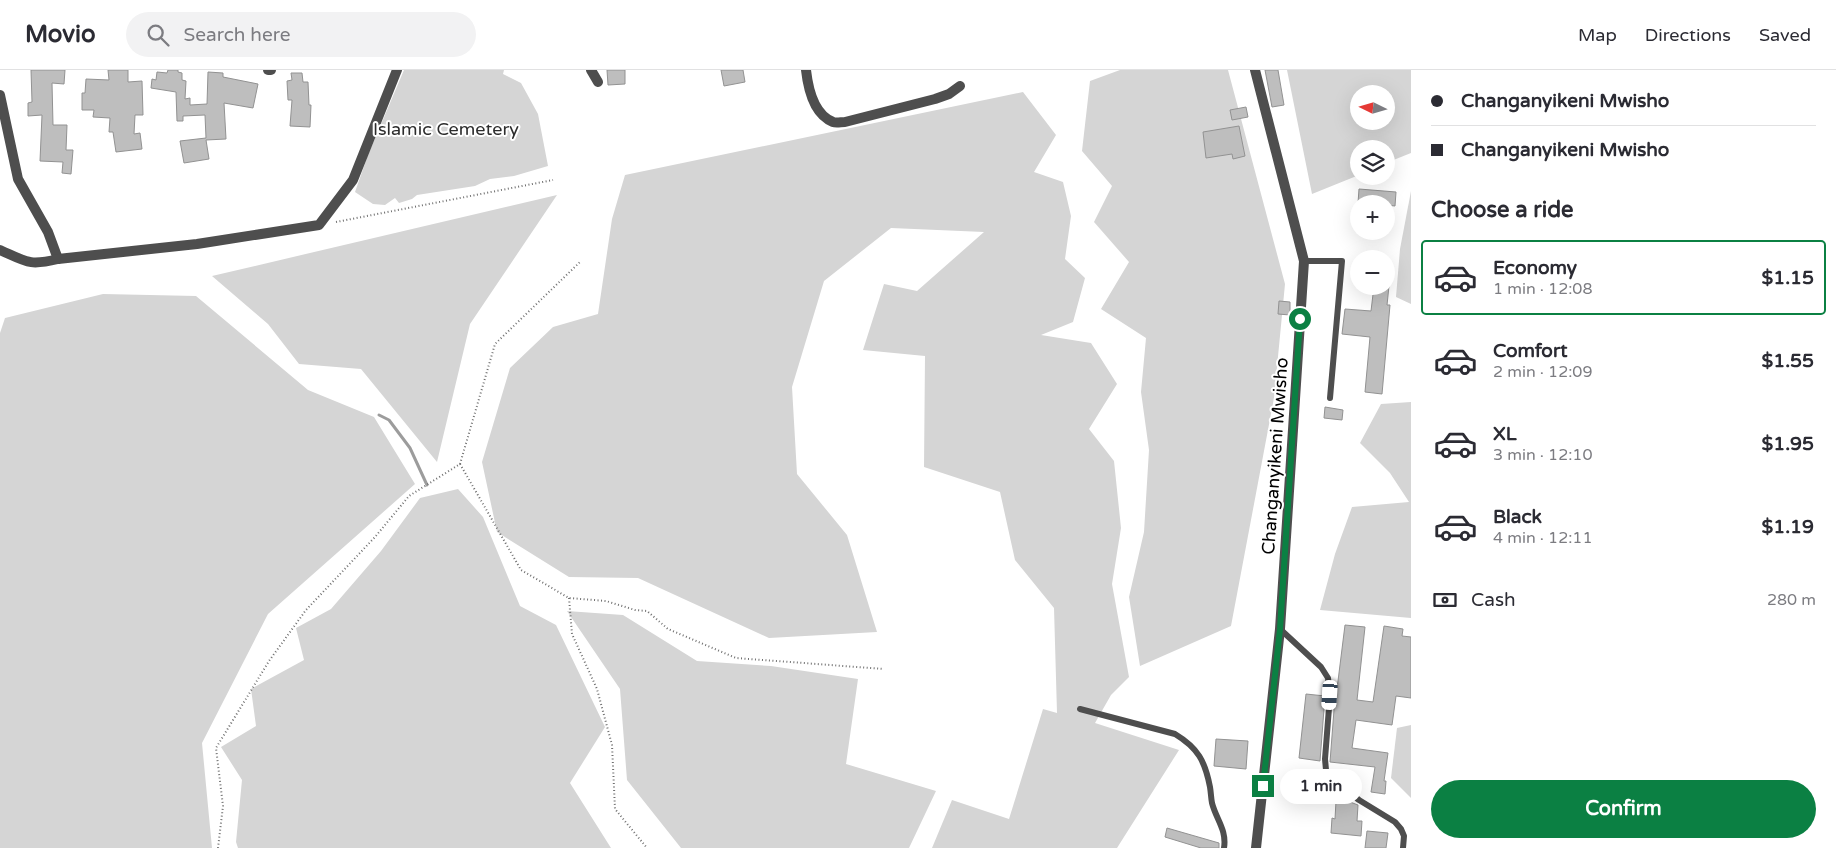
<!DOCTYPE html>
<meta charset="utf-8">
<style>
:root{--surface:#fff;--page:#f2f2f3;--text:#2b2b33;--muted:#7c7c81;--line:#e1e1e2;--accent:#0b8043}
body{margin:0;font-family:"Varela Round",sans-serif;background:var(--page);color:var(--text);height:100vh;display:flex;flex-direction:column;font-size:19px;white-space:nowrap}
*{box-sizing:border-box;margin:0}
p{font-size:16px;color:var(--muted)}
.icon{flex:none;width:28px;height:28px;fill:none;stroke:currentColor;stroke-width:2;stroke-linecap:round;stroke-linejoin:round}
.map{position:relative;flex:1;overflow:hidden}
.drawer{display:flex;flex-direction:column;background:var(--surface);width:425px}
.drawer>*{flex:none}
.hud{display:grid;align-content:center;height:110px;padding:0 20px;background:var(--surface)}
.needle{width:32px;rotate:275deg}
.tools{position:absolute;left:1350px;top:15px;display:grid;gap:10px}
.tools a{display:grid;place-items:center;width:45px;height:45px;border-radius:50%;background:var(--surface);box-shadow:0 5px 20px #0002;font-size:25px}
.end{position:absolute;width:22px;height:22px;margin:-11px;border:6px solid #0b8043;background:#fff;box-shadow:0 0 0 2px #fff}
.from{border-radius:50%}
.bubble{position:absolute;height:35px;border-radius:18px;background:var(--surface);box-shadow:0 5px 20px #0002;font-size:16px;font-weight:700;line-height:35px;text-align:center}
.car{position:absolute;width:15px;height:30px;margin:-15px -8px;border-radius:6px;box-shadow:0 0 4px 1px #0007;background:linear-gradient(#fff 24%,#345 0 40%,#fff 0 76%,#345 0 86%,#fff 0)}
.hud b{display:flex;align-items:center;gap:18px;height:48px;font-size:19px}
.hud b+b{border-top:1px solid var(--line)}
.hud i{width:12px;height:12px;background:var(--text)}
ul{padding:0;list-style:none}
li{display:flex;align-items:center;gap:15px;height:75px;margin:0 10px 8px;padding:0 10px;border:2px solid transparent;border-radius:5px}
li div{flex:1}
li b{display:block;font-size:19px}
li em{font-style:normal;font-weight:700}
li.selected{border-color:var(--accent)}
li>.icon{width:45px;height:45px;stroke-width:1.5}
h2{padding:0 20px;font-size:22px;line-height:60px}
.pay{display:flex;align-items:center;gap:12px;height:55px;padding:0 20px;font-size:19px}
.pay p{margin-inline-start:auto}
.action{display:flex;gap:10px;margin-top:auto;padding:10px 20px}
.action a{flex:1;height:58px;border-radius:30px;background:var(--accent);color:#fff;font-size:20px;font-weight:700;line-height:58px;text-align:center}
header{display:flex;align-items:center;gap:30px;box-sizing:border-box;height:70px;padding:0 25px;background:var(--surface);border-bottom:1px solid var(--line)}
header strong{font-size:24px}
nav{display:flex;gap:28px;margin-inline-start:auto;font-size:18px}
.search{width:350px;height:45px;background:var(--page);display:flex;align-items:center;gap:12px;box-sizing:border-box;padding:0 18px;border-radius:28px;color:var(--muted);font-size:19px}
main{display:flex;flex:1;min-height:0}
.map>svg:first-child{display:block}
</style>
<header>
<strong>Movio</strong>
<div class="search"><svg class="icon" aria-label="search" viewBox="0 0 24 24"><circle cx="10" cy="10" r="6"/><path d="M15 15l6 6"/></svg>Search here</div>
<nav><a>Map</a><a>Directions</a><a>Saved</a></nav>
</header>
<main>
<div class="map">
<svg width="1411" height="778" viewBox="0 0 1411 778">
<rect width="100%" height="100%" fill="#fff"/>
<g fill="#d5d5d5" fill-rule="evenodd">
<polygon points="404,0 504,0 503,4 521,13 538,44 548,96 514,106 490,109 475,116 417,125 412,129 399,133 395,128 385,135 373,134 355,122 368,85"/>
<polygon points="1120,0 1228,0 1285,214 1274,328 1231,556 1140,596 1129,527 1144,462 1149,380 1141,322 1146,268 1101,239 1129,192 1094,152 1112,116 1082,81 1090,11"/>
<path d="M1287,0H1411V83L1386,93V79H1359V105L1312,124ZM1359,24H1386V51H1359Z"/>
<polygon points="1023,22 1056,65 1034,102 1063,112 1071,146 1065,189 1085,208 1073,252 1041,265 1091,273 1117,314 1089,359 1114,391 1121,458 1112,514 1129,607 1111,625 1095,653 1179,680 1117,778 932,778 952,730 1009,749 1043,639 1057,643 1054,538 1015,490 1000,422 924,397 925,286 863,280 884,214 917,221 984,162 891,158 824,211 792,317 797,404 847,465 877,562 769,568 638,508 569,507 497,462 482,392 510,298 553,257 598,244 612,149 625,105"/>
<polygon points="1411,121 1411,234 1396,227 1400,179"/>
<polygon points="557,125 470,254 437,392 361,299 299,294 268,254 212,206"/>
<polygon points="103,224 196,226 308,320 374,347 415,414 268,544 202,673 212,778 0,778 0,263 5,248"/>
<polygon points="1411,332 1411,548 1320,540 1335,484 1352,437 1409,432 1390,403 1360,373 1381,334"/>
<polygon points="458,419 483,447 520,536 556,555 605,657 570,713 611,778 238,778 236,772 242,710 221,677 256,656 251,619 304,590 296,558 331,539 381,481 420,428"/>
<polygon points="567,541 623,545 697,591 771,596 858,609 846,694 936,721 909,778 681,778 627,710 620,619"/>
<polygon points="1411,655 1411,728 1391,708 1397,658"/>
</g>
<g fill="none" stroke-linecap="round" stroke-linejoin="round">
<polyline stroke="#9c9c9c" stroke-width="3" points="379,345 389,350 410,378 427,415"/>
</g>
<g fill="#bebebe" stroke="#929292">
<polygon points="31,0 65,0 64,14 52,13 53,55 67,55 66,80 73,80 71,104 62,103 63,92 40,91 42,45 28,46 28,33 32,32"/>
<polygon points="108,0 128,0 128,12 142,11 143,45 135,45 134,64 140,63 142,79 116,82 113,62 109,62 110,48 93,47 94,40 82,40 82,23 85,23 86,9 109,10"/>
<polygon points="168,0 178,0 178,2 182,3 182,10 186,11 185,29 190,28 190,35 207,34 208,2 223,3 223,7 258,14 253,38 224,33 226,69 206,70 209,89 184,93 180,71 206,68 205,45 183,46 183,51 177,51 176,22 151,18 152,9 156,10 157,2 167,3"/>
<polygon points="607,0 625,0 625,14 608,15"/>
<polygon points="721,0 743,0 745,12 724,16"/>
<polygon points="1265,0 1278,0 1284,35 1272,37"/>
<polygon points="291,3 302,3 303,12 308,12 309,35 311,35 310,57 290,56 292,30 288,30 287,11 292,10"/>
<polygon points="1246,37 1248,47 1232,50 1230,40"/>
<polygon points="1239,56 1245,86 1233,89 1232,84 1206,88 1203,62"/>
<polygon points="1359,119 1396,122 1395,136 1386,135 1386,134 1358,133"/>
<polygon points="1374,216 1389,216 1387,235 1390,235 1382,324 1365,322 1370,267 1342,264 1345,239 1371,241"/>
<polygon points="1279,231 1290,232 1290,245 1278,244"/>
<polygon points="1325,337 1343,340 1342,350 1324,348"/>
<polygon points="1345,555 1365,557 1357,630 1373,632 1384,556 1403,559 1402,566 1411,567 1411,628 1396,626 1392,655 1356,650 1352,678 1388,683 1384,711 1386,711 1385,724 1371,722 1375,697 1330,692 1335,627 1336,627"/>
<polygon points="1306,624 1325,626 1320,691 1299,688"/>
<polygon points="1216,669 1248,671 1246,699 1214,696"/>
<polygon points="1298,711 1331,715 1331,730 1297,726"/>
<polygon points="1336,731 1350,732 1358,735 1357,751 1362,751 1361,766 1331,763 1332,748 1335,749"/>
<polygon points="1167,758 1219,773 1219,778 1201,778 1165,767"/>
<polygon points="1367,761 1388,763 1386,778 1365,778"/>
</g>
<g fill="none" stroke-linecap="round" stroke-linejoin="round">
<g stroke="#707070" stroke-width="2" stroke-dasharray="1 2.5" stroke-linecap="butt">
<polyline points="336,152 553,110"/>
<polyline points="460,394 521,500 569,528 606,531 635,540 647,541 668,559 736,588 884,599"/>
<polyline points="569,528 572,564 597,619 612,675 615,739 647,778"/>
<polyline points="218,778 223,736 216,678 269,591 306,540 375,467 409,426 460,394 495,274 580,192"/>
</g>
<g stroke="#4e4e4e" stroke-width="6">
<polyline points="1304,191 1342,191 1330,328"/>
<polyline points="1280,559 1321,597 1328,608 1330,625 1325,689 1326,700 1333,710 1359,730 1395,752 1401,759 1404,766 1403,778"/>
<path d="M1080,639L1175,664C1198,678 1205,691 1210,717C1211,723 1211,728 1212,733C1216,749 1227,760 1224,778"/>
</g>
<g stroke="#4e4e4e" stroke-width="10">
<polyline points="268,0 271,0"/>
<polyline points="591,0 598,12"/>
<path d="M806,0C808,18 813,44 833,52C836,53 841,52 845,52L935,29L949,24L960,16"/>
<polyline points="1255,0 1304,191 1280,559 1256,778"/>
<polyline points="0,25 18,109 48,162 58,189"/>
<path d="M0,180C27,192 29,196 58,189L197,174L319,155L353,110L397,0"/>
</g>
</g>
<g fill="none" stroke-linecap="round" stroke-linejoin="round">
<polyline stroke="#0b8043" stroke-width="6" points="1263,716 1280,559 1300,249"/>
</g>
<g text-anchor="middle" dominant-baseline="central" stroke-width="4" stroke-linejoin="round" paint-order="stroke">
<g font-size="18" fill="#2c2c2c" stroke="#fff">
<text x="446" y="59">Islamic Cemetery</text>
</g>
<g font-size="18" fill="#000" stroke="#fff">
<text transform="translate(1275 386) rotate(-86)">Changanyikeni Mwisho</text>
</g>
</g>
</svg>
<div class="tools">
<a><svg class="needle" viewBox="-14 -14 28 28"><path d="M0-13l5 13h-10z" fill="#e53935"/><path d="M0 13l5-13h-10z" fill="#7c7c81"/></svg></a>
<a><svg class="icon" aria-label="layers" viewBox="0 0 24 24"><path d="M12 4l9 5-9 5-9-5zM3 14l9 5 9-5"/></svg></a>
<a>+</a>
<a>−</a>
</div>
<i class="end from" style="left:1300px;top:249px"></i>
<i class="end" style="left:1263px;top:716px"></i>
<div class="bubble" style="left:1280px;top:699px;width:82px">1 min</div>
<i class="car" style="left:1330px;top:625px;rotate:184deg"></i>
</div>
<section class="drawer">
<div class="hud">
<b><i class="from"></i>Changanyikeni Mwisho</b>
<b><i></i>Changanyikeni Mwisho</b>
</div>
<h2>Choose a ride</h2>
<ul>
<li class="selected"><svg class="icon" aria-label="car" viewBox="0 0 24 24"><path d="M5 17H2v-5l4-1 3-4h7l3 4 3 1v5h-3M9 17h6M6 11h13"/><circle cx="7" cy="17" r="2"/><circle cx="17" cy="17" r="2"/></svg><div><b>Economy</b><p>1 min · 12:08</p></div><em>$1.15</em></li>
<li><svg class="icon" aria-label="car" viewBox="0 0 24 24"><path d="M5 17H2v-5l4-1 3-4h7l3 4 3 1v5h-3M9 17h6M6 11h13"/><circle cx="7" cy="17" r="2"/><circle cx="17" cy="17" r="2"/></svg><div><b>Comfort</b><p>2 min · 12:09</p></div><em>$1.55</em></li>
<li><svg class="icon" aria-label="car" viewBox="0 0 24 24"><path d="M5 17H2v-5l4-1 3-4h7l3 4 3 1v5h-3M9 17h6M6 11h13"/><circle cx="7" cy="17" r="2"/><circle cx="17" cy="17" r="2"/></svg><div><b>XL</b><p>3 min · 12:10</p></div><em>$1.95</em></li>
<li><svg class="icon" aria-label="car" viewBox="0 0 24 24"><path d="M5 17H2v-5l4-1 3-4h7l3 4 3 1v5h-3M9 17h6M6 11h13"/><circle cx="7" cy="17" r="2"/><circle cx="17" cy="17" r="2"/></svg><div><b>Black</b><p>4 min · 12:11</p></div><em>$1.19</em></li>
</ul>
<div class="pay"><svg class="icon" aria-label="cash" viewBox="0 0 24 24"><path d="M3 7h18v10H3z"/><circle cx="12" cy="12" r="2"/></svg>Cash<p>280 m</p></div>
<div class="action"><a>Confirm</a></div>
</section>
</main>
